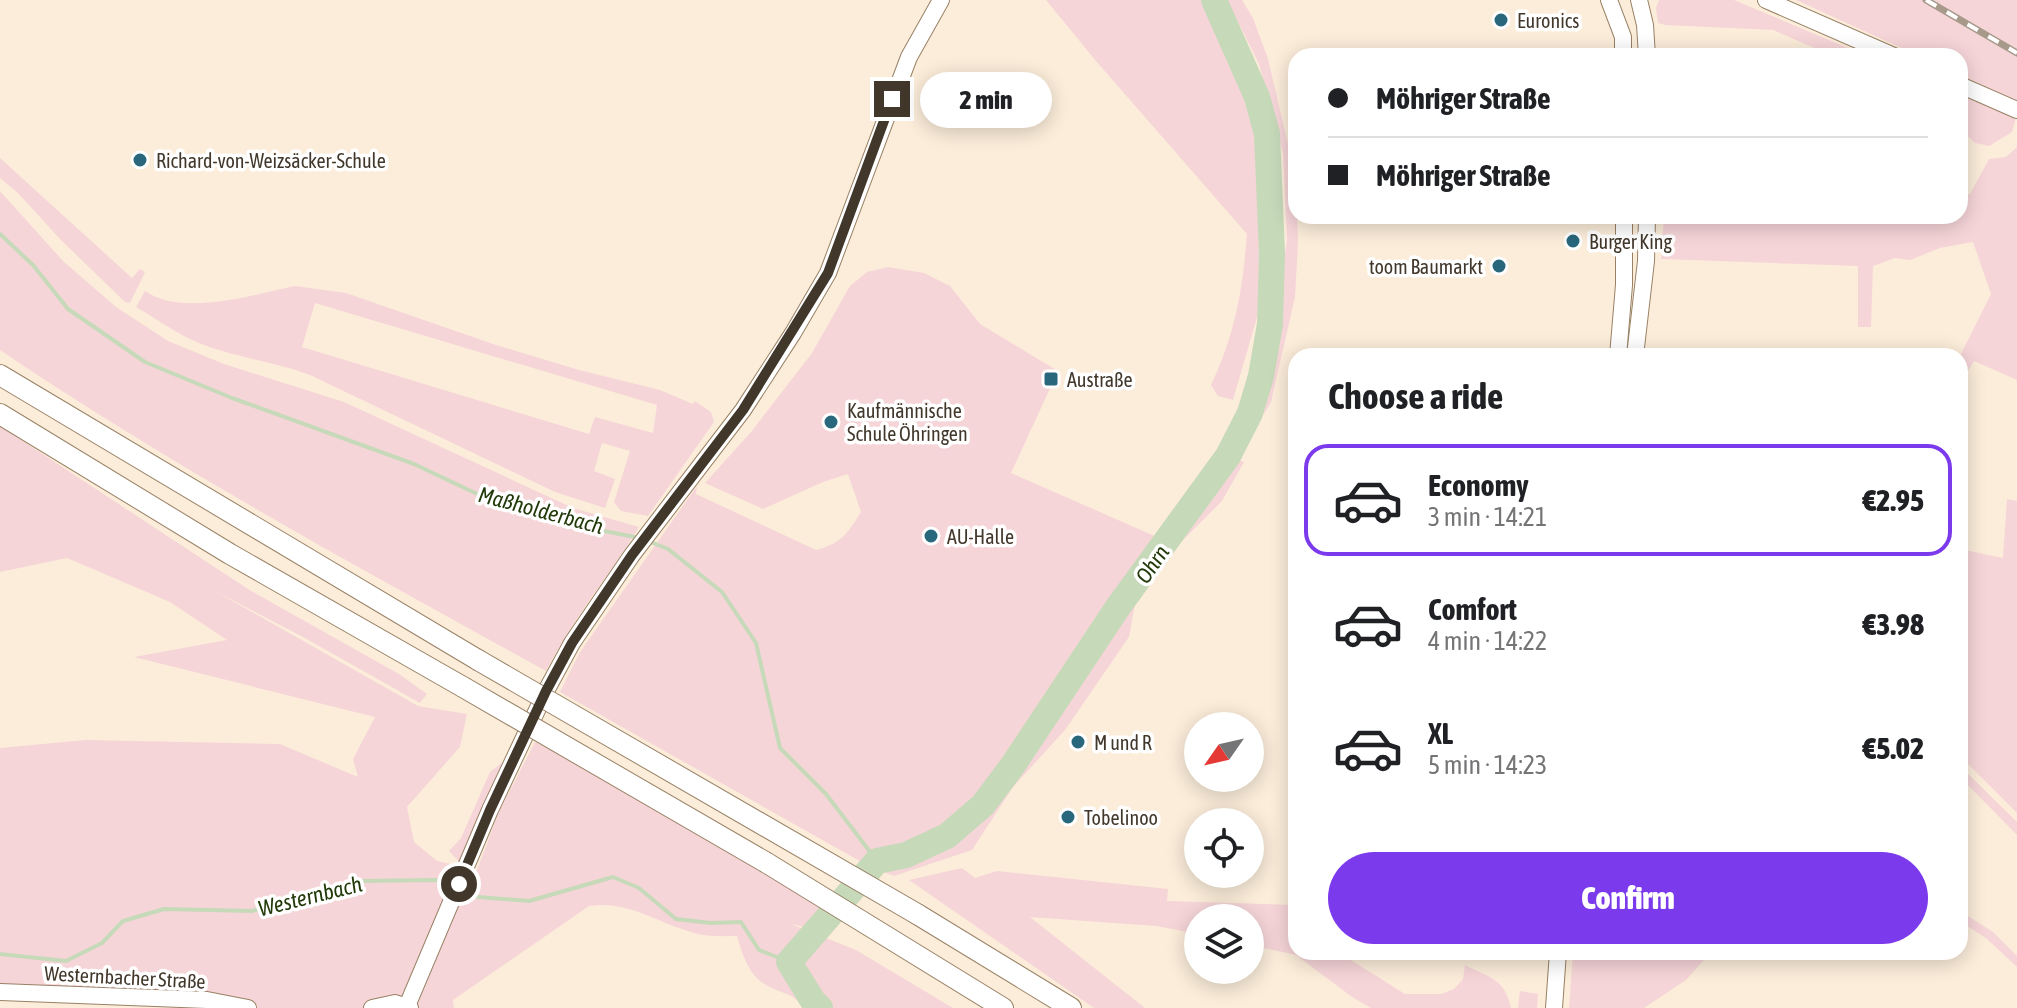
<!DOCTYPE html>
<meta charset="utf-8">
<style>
:root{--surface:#fff;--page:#f2f2f2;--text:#202124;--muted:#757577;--line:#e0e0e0;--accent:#7c3aed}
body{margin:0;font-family:"Asap Condensed",sans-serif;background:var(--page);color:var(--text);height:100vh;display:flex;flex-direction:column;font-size:30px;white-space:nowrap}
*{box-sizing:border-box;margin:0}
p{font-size:26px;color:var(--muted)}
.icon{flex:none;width:44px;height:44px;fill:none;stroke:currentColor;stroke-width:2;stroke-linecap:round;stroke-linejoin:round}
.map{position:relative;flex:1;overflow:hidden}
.panel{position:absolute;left:1288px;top:348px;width:680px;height:612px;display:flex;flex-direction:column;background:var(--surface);border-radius:24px;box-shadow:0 4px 20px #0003}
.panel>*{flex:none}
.top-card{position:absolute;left:1288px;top:48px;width:680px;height:176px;border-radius:24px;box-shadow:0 4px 20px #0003;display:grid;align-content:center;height:176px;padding:0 40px;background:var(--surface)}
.needle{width:52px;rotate:236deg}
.fabs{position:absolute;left:1184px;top:712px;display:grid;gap:16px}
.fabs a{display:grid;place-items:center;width:80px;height:80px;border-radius:50%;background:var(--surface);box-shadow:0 4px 20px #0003;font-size:40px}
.end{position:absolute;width:36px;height:36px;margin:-18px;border:10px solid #41372b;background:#fff;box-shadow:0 0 0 4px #fff}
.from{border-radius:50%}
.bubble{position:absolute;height:56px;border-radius:28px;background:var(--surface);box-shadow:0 4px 20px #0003;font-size:26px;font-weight:800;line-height:56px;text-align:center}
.top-card b{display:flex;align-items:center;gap:28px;height:76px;font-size:30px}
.top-card b+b{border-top:2px solid var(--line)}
.top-card i{width:20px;height:20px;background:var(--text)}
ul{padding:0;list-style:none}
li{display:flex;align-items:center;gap:24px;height:112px;margin:0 16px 12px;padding:0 24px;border:4px solid transparent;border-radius:24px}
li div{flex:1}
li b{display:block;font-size:30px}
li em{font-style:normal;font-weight:800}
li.on{border-color:var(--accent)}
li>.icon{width:72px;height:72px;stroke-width:1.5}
h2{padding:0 40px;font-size:36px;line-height:96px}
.primary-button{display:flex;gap:16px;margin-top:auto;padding:16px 40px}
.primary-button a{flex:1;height:92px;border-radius:48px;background:var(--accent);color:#fff;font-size:32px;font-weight:800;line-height:92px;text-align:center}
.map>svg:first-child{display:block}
</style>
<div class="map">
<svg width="2017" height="1008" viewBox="0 0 2017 1008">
<rect width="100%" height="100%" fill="#fcedda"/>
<g fill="#f6d5d8" fill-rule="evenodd">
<path d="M1046,0H1206L1217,18L1248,103L1261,157L1262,251L1257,317L1233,400L1218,396L1211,385C1235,335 1243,288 1247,234L1096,61Z"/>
<polygon points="1227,0 1242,0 1253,18 1268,59 1296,178 1298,243 1295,297 1271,402 1264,414 1252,413 1270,354 1287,240 1283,153 1259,64"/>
<polygon points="1659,0 1734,0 1867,56 1833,56 1773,30 1665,25 1658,23 1656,8"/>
<polygon points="1796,0 2017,0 2017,101 1960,75 1960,56 1919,56"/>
<polygon points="1960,95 2016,118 2012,132 1989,146 1975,143 1960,129"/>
<polygon points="2017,147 2017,380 1974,361 1960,384 1960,356 1991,294 1973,242 1940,248 1910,260 1895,258 1873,266 1871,327 1858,327 1858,266 1661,259 1664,216 1960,216 1960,197 1970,194 1989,159 2006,157"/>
<polygon points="0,158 132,278 140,269 145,272 130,303 125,302 61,240 18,193 0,178"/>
<path d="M0,191L63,261L116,307L168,341L224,364L344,402L573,508L639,527C609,576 572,620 546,671C361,569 175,468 0,350Z"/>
<path d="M888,267L924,273L950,286L980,324L1058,371L1011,473L1166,541L1228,456L1244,462L1222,501L1180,543L1135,604L1129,637L1065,730L1013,787L972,850L894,876L872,868L560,692L580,652L697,486L696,494L816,550C842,543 847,534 861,512L848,474L823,482L763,509L705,483L751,432L812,353L850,286L867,272Z"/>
<path d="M295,286L346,293L496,345L579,370L660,390L693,404L695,401L711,412L714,422L648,516L621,511L614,502L630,451L602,443L594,471L615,479L605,508L555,492L310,375C271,360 228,357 190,339C171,330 154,317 136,307L145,291C182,317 252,295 295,286ZM315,303L657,405L653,433L595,417L589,434L302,347Z"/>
<path d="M0,426L248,589L399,674L427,694L420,703L303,637L215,591L418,706L467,714L460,747L407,807L414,842L437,861L464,867L449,851L461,838L490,772L518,750L466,868L477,870L499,812L535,742L676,810L822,908L817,930L791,924L856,950L953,1008H805C791,993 790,996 772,988C750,979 743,957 737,936C725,936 710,937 698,934C660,925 630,900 589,906L453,1000L454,1008H248L0,992V748L86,740L280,744L358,777L353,759L375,717L134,657L227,640L170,602L67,558L0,572Z"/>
<polygon points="2007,499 2017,501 2017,813 1960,756 1960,642 1964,641 1960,549 2003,558"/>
<polygon points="1960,766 2017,822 2017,835 1960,777"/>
<path d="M962,868L975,878L997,871L1168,889L1167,901L1296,905V952H1338L1405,994H1441L1454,989L1463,979L1465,965C1489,977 1505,979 1511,1008H1371L1352,997L1296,955L1250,945V918H1198V934L1156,926L1030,917L1145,1008H1094L909,880Z"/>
<polygon points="1960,911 1993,932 2017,956 2017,967 1987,939 1960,921"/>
<polygon points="1573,952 1711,952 1686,980 1644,1008 1569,1008"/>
<polygon points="1520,991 1538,994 1537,1008 1518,1008"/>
</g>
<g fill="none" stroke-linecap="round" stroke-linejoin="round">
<g stroke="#c6d9b9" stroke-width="4">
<polyline points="0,234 33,265 68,309 145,362 232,398 414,464 490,500 599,530 640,538"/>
<polyline points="648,541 668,549 722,592 756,643 780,748 826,794 877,861"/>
<polyline points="461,890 478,897 529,901 613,877 639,888 676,919 711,923 741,922 759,950 789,962"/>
<polyline points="0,954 66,961 102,943 123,921 164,909 252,911 360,881 436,880 452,887"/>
</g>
<polyline stroke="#c6d9b9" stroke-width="26" points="820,1008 813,1001 789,962 877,861 906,855 947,836 983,805 1013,765 1118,607 1228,456 1250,413 1261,376 1270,324 1272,254 1267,134 1257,97 1214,0"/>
<defs>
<g id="secondary">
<polyline points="1609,0 1623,37 1623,56"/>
<polyline points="1639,0 1645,25 1647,56"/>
<polyline points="1766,0 1894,56"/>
<polyline points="1960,85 2017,110"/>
<polyline points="1618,356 1624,285 1624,216"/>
<polyline points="1635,356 1646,261 1647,216"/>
<polyline points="0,992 207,1000 248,1008"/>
<polyline points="407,1006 490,810 546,691 572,643 632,555 743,410 793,333 828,273 909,57 941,0"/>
<polyline points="372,1008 395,1003 410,1008"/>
<polyline points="1554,1008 1558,952"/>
</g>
<g id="highway">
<polyline points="0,375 478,660"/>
<polyline points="0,414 230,554 463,687"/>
<polyline points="767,863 1003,1008"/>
<polyline points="917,914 1071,1008"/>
</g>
</defs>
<use href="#secondary" stroke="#988165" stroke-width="18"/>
<use href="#highway" stroke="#988165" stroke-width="22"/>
<use href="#secondary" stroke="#fff" stroke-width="16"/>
<use href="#highway" stroke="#fff" stroke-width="20"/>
<defs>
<polyline id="rail" points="1926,0 2017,53"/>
</defs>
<use href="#rail" stroke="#a79a8b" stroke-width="7"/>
<use href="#rail" stroke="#fff" stroke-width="4" stroke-dasharray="12" stroke-linecap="butt"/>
<defs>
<g id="highway-bridge">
<polyline points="478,660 917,914"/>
<polyline points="463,687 767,863"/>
</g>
</defs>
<use href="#highway-bridge" stroke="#988165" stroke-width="22" stroke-linecap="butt"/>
<use href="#highway-bridge" stroke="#fff" stroke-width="20"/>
</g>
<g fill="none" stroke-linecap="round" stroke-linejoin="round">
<polyline stroke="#41372b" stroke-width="10" points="459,884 490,810 546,691 572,643 632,555 743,410 828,273 892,99"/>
</g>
<g fill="#28677c" stroke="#fff" stroke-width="3">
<circle cx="1501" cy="20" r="8"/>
<circle cx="140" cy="160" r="8"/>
<circle cx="1573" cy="241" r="8"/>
<circle cx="1499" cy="266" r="8"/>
<rect x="1043" y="371" width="16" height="16" rx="4"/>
<circle cx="831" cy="422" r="8"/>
<circle cx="931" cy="536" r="8"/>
<circle cx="1078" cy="742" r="8"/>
<circle cx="1068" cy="817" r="8"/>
</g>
<g text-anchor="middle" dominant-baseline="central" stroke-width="7" stroke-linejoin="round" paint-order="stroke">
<g font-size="20" fill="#41372b" stroke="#fff" text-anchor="start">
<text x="1517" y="20">Euronics</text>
<text x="156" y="160">Richard-von-Weizsäcker-Schule</text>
<text x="1589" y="241">Burger King</text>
<text x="1483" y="266" text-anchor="end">toom Baumarkt</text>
<text x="1067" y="379">Austraße</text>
<text x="847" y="410">Kaufmännische<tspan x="847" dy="23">Schule Öhringen</tspan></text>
<text x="947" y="536">AU-Halle</text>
<text x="1094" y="742">M und R</text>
<text x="1084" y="817">Tobelinoo</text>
</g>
<g font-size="20" fill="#41372b" stroke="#fff">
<text transform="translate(125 977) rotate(3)">Westernbacher Straße</text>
</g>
<g font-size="22" font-style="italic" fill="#223a09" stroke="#fff">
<text transform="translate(541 510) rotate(15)">Maßholderbach</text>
<text transform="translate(1152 564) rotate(-55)">Ohrn</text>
<text transform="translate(310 896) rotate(-14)">Westernbach</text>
</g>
</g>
</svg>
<div class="fabs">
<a><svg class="needle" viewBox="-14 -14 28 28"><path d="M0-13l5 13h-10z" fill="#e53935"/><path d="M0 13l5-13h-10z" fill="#757577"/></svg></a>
<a><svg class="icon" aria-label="locate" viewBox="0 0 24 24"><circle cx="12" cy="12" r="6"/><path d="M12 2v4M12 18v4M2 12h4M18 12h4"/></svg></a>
<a><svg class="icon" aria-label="layers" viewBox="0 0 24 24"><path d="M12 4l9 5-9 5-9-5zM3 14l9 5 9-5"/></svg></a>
</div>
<i class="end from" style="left:459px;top:884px"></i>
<i class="end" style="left:892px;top:99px"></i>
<div class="bubble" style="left:920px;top:72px;width:132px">2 min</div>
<div class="top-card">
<b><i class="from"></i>Möhriger Straße</b>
<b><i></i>Möhriger Straße</b>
</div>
<section class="panel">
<h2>Choose a ride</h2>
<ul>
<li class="on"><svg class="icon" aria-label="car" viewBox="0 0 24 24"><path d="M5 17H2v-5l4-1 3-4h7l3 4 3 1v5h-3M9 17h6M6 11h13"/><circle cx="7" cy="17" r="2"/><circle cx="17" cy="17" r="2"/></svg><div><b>Economy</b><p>3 min · 14:21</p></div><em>€2.95</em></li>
<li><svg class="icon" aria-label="car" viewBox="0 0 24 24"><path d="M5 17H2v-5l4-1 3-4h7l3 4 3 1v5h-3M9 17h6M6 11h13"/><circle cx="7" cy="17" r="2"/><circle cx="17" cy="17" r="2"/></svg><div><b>Comfort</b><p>4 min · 14:22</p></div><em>€3.98</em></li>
<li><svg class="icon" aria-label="car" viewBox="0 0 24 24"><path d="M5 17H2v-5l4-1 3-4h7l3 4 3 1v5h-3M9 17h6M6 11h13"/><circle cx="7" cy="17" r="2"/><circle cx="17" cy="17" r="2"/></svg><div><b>XL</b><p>5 min · 14:23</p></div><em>€5.02</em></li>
</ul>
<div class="primary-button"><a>Confirm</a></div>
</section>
</div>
